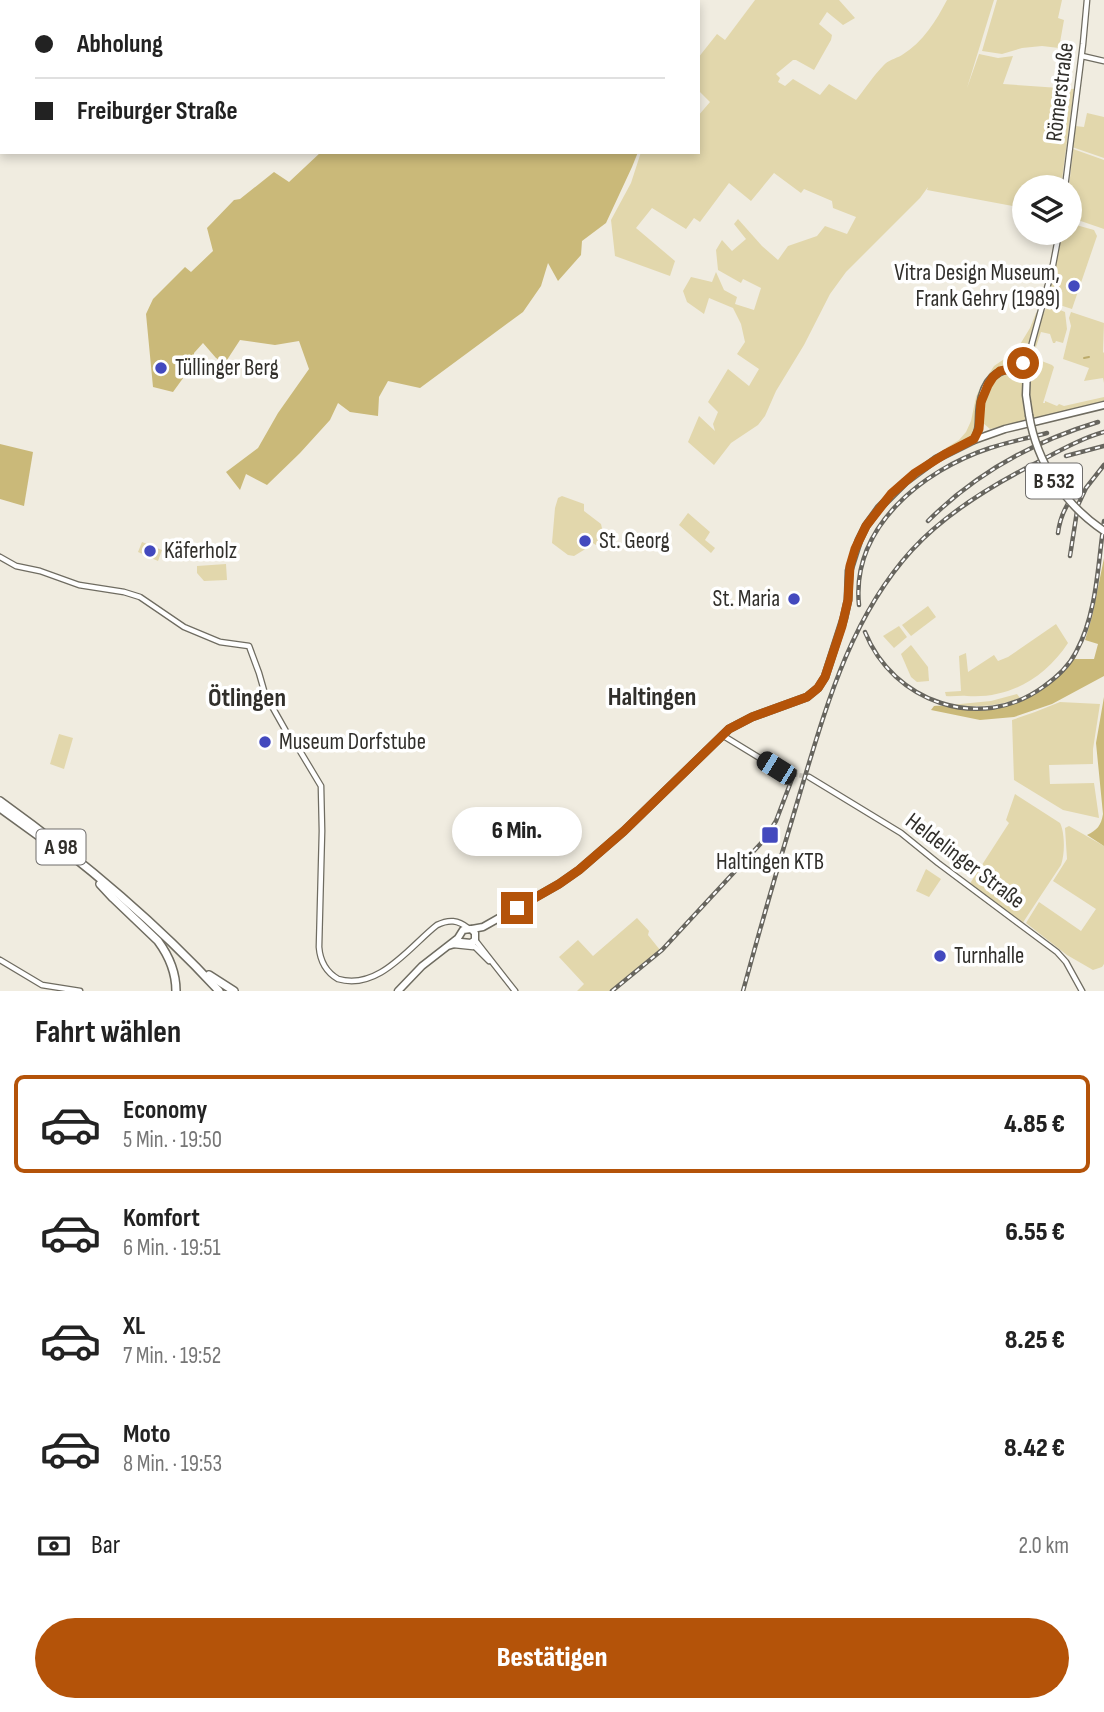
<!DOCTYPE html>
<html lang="de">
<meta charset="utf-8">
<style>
:root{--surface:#fff;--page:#f2f2f2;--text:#222;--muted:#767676;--line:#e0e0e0;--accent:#b45309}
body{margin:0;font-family:"Sofia Sans Condensed",sans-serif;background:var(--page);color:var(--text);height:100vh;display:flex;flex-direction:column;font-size:26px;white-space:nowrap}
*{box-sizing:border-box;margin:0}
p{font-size:23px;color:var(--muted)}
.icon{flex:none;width:38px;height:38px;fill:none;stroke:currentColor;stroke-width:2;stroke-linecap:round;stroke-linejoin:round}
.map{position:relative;height:991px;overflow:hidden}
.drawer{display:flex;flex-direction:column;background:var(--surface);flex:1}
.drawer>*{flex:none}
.top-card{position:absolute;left:0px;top:0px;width:700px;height:154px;box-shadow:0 4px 10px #0003;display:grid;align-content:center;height:154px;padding:0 35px;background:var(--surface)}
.tools{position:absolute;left:1012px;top:175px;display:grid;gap:14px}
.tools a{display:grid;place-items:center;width:70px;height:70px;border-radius:50%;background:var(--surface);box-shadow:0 4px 10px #0003;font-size:35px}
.end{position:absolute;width:32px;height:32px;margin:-16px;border:9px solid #b45309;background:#fff;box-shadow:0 0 0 4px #fff}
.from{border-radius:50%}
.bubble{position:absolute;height:49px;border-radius:24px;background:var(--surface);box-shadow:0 4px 10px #0003;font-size:23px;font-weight:800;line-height:49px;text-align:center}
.car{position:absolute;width:21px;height:42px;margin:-21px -10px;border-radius:9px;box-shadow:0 0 5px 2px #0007;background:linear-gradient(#222 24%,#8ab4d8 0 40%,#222 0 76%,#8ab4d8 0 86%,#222 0)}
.top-card b{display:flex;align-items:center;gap:24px;height:66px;font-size:26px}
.top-card b+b{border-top:2px solid var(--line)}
.top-card i{width:18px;height:18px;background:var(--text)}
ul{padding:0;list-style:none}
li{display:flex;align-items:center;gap:21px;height:98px;margin:0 14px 10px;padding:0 21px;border:4px solid transparent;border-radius:10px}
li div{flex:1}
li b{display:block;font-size:26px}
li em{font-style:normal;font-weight:800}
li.current{border-color:var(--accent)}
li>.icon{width:63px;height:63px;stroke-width:1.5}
h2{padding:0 35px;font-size:32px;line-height:84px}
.pay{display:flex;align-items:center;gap:18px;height:77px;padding:0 35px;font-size:26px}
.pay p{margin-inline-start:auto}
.action{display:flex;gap:14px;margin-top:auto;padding:14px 35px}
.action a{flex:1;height:80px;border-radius:42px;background:var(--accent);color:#fff;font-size:28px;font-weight:800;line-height:80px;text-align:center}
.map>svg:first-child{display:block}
</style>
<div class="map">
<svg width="1104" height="991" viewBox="0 0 1104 991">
<rect width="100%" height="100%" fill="#f0ece0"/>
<g fill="#e2d7ac">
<path d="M755,0H839L855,18L843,25L827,12L819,24L832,35L831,40L814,70L796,60H793L776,74L780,78L778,82L785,86L793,79L820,95L829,84L856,100C865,89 873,76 883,66C888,60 895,59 902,55C923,42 936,21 947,0H994L967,88L979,54L998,58L1013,56L1003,84L1074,89L1061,187H1024V208L927,190L928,187L920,198L846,272L830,294L804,345L776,391L765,416L758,425L731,443L714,465L688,442L699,416L715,431L713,424L718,412L708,402L728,369L749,386L759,369L737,354L745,342L741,324L733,308L709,298L704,314L687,302L683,291L691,277L712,282L716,272L724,290L737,297L735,304L754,310L761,288L743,279L741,283L718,270L716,250L722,240L732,251L746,239L734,224L738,219L762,246L778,260L788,246L817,236L825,226L847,234L856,217L833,208L832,201L804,189L801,193L774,173L751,201L729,183L700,222L694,218L686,229L652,208L636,228L675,261L670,276L615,256L611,220L631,183L641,152H698V116L710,102L698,90V58L717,34L725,40Z"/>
<polygon points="997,0 1062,0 1058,18 1064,20 1059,48 1042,46 1022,48 1002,54 982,51"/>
<polygon points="1087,113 1104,117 1104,158 1072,147 1075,126 1084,127"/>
<polygon points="1073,149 1104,160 1104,229 1069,217 1069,187"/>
<polygon points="1069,223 1094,230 1097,236 1072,309 1044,300 1059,233 1069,233"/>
<path d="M1048,305L1065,312L1067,329L1063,343L1056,341L1055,343H1053L1050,334L1041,332L1036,347L1039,360L1052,365L1054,367L1043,403H1045V401L1057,406L1059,404L1064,406L1104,397V403L1032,420C1027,383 1028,338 1048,305Z"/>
<polygon points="1039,312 1024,360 1018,364 1002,369 984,387 977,430 972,438 948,450 946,448 959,440 966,432 971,421 976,397 980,388 994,366 1016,351 1030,328 1036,313"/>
<polygon points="1071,312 1104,323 1103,352 1104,353 1104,383 1103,378 1084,381 1089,368 1063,359 1071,326 1069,318"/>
<path d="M1005,371H1020L1023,374L1028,421L990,429L983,423C979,401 987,383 1005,371Z"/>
<polygon points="562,496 584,504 584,511 601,524 603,533 596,545 580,535 577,542 587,548 574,556 568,555 552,543 555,508 558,498"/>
<polygon points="688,513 710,532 705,540 715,548 711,553 679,525"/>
<polygon points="142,542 162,550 158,561 138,552"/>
<polygon points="226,564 227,580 204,581 197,573 197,566"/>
<polygon points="928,606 936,617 911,636 902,625"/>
<path d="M1056,624L1068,643C1045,678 1009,699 967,696C960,695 953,697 946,696L945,692L961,691L959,656L966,653L968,672L994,655L998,661L1008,657Z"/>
<polygon points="899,626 907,637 894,648 883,636"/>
<polygon points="911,645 928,667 929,681 917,682 911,677 901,654"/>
<path d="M1017,694L1020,698C997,707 975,707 950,705L991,701Z"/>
<polygon points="1060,702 1100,704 1093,749 1093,764 1049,765 1050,784 1094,783 1099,818 1063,810 1014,780 1012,720 1035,712"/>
<polygon points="59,734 73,738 64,769 50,764"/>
<path d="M1015,794L1060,823C1065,833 1065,854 1061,865L1022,924L969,885L1009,823L1006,820Z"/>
<polygon points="1069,826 1104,846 1104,964 1102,967 1093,970 1067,955 1026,923 1039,902 1081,931 1096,909 1053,881 1067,859 1065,828"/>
<polygon points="926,869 941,879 929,897 916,891"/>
<polygon points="637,918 649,931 648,935 660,950 611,991 577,991 584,984 559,957 578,940 593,956"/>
</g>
<g fill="#cab979">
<polygon points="411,0 647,0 646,2 410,2"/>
<polygon points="321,152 638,152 632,167 606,223 582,241 581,255 558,281 548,263 541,286 523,312 420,388 388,381 379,397 378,416 350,412 338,403 330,420 300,453 267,485 246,474 240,490 226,472 258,448 278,413 309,369 299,341 275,345 240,340 225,363 216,358 203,343 194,353 194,363 173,392 153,387 146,314 153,299 185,267 191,272 213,251 207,228 234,200 240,199 274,172 289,182"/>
<polygon points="0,444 33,452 24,506 0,499"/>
<path d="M1104,558V676L1052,704L1014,717L980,720L931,710L934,706C947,705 958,709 971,710C1011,713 1051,690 1074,659H1094L1098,644L1085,640L1092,617Z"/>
<path d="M1104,697V846L1087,835C1097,830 1101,826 1103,814L1096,743Z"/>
</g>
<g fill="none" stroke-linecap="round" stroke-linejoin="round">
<polyline stroke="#bcab6b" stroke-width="2" points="1084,358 1089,357"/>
<polyline stroke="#cac6bc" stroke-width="4.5" stroke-dasharray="4.5 2" stroke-linecap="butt" points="793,774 809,777"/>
<defs>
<g id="tertiary">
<polyline points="1082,56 1104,61"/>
<polyline points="1065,187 1083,44 1087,0"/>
<polyline points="1027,369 1032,343 1052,270 1059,233"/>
<path d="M0,557L16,566L40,571L79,585L124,592L140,597L184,627L220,642L249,646L259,673L265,694L287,733L300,751L321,786L322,831L319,947C320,960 326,972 338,979C379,991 410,946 437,925C449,919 458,920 468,928"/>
<polyline points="722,735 776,768 793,774"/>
<polyline points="809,777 901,833 938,863 1057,952 1066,962 1082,991"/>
<polyline points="475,940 515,991"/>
<polyline points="470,944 474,946 489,961"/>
<polyline points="454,945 473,947"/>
</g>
<polyline id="secondary" points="0,960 42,985 80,991"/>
<g id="primary">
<path d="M974,440C981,428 978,419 980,406C984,378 999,365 1027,369L1026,395L1029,415"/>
<polyline points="472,929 483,927 559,884 579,870 624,831 729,729 752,717 807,697 818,688 825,677 844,618 848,600 849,571 859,540 866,526 879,508 905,482 936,459 974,440 1005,429 1104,405"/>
<polyline points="398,991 422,966 458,938 463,930 471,929 475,933 475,940 471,943 461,942 448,946"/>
</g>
<g id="motorway">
<path d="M0,801C79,858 153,919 219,991"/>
<polyline points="0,808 40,837"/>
<path d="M100,884L113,898L158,941C169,956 176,972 176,991"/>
<polyline points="209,975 234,991"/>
</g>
</defs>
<use href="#tertiary" stroke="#6f6c61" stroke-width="7"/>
<use href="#secondary" stroke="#6f6c61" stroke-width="7"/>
<use href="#primary" stroke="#6f6c61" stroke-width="9"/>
<use href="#motorway" stroke="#6f6c61" stroke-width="10"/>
<use href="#tertiary" stroke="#fff" stroke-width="4.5"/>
<use href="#secondary" stroke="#fff" stroke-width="4.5"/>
<use href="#primary" stroke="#fff" stroke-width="6"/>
<use href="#motorway" stroke="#fff" stroke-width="7"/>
<defs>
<g id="rail">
<polyline points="1066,456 1104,446"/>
<path d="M928,521C975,474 1035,441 1098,422"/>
<path d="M1058,533C1060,516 1067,502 1079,489"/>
<polyline points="1070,556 1078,505 1086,488 1104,465"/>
<path d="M859,605C851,527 923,470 990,448C1009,442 1028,438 1047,433"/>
<path d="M865,632C893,702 980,733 1043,687C1056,678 1069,666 1076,652C1097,614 1098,563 1104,521"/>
<polyline points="612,991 662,950 764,840 776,821 795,771"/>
<path d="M743,991C761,925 780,859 800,793C826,707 850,618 912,550C945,514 989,487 1032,465C1056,453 1079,439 1104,432"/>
</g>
</defs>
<use href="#rail" stroke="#67655e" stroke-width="4.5"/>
<use href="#rail" stroke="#fff" stroke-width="2" stroke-dasharray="5" stroke-linecap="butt"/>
<defs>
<path id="primary-bridge" d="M1029,415C1037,463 1064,504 1104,531"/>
</defs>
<use href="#primary-bridge" stroke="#6f6c61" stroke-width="9" stroke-linecap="butt"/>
<use href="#primary-bridge" stroke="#fff" stroke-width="6"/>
</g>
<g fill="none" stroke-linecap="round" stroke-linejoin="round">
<polyline stroke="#b45309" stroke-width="9" points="517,908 559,884 579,870 624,831 729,729 752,717 807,697 818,688 825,677 842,626 848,600 850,566 855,549 866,526 891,494 915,473 945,454 974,439 979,429 981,402 988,385 993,377 1000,371 1016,368 1023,363"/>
</g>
<g fill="#4349be" stroke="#fff" stroke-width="2.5">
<circle cx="1074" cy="286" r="7"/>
<circle cx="161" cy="368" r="7"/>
<circle cx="585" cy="541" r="7"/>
<circle cx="150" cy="551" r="7"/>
<circle cx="794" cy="599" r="7"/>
<circle cx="265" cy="742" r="7"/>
<rect x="761" y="826" width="18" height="18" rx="3.5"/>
<circle cx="940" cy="956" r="7"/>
</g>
<g text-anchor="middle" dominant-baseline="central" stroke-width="7" stroke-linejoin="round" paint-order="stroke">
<g fill="#fff" stroke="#6f6d6b" stroke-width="2">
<rect x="1026" y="463.5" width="56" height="35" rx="5"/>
<rect x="36.5" y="829.5" width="49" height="35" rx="5"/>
</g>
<g font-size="21" font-weight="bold" fill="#312f2b">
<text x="1054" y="481">B 532</text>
<text x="61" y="847">A 98</text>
</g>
<g font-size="23" fill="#312f2b" stroke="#fff">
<text transform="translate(1060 92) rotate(-83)">Römerstraße</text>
<text transform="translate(965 861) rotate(37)">Heldelinger Straße</text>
</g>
<g font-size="23" fill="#312f2b" stroke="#fff" text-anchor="start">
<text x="1060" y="273" text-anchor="end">Vitra Design Museum,<tspan x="1060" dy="26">Frank Gehry (1989)</tspan></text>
<text x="175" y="368">Tüllinger Berg</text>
<text x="599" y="541">St. Georg</text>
<text x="164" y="551">Käferholz</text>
<text x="780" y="599" text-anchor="end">St. Maria</text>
<text x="279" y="742">Museum Dorfstube</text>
<text x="770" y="862" text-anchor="middle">Haltingen KTB</text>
<text x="954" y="956">Turnhalle</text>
</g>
<g font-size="26" font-weight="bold" fill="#312f2b" stroke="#fff">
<text x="652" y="697">Haltingen</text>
<text x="247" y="698">Ötlingen</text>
</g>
</g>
</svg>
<div class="tools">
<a><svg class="icon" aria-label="layers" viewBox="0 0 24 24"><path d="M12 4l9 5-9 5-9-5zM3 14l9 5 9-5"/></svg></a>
</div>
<i class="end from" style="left:1023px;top:363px"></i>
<i class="end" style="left:517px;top:908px"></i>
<div class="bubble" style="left:452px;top:807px;width:130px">6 Min.</div>
<i class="car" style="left:776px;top:768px;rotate:302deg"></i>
<div class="top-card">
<b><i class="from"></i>Abholung</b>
<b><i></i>Freiburger Straße</b>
</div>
</div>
<section class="drawer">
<h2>Fahrt wählen</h2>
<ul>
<li class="current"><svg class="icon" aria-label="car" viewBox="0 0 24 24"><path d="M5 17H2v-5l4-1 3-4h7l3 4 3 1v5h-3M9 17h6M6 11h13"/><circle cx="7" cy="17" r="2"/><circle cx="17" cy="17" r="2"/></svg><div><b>Economy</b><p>5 Min. · 19:50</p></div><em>4.85 €</em></li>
<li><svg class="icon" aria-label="car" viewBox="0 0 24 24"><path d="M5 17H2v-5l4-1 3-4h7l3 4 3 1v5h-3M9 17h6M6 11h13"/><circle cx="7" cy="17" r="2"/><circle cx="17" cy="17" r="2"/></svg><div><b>Komfort</b><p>6 Min. · 19:51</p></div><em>6.55 €</em></li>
<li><svg class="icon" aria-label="car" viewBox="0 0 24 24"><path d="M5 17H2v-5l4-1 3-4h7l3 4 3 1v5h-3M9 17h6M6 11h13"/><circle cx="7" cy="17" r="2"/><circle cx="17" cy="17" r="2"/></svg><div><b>XL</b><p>7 Min. · 19:52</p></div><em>8.25 €</em></li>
<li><svg class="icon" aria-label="car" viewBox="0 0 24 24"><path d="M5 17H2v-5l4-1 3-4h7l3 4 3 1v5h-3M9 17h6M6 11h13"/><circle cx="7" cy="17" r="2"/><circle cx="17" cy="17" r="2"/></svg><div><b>Moto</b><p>8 Min. · 19:53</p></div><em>8.42 €</em></li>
</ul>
<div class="pay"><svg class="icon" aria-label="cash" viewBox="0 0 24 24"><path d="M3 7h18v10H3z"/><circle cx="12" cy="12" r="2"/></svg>Bar<p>2.0 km</p></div>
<div class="action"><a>Bestätigen</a></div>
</section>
